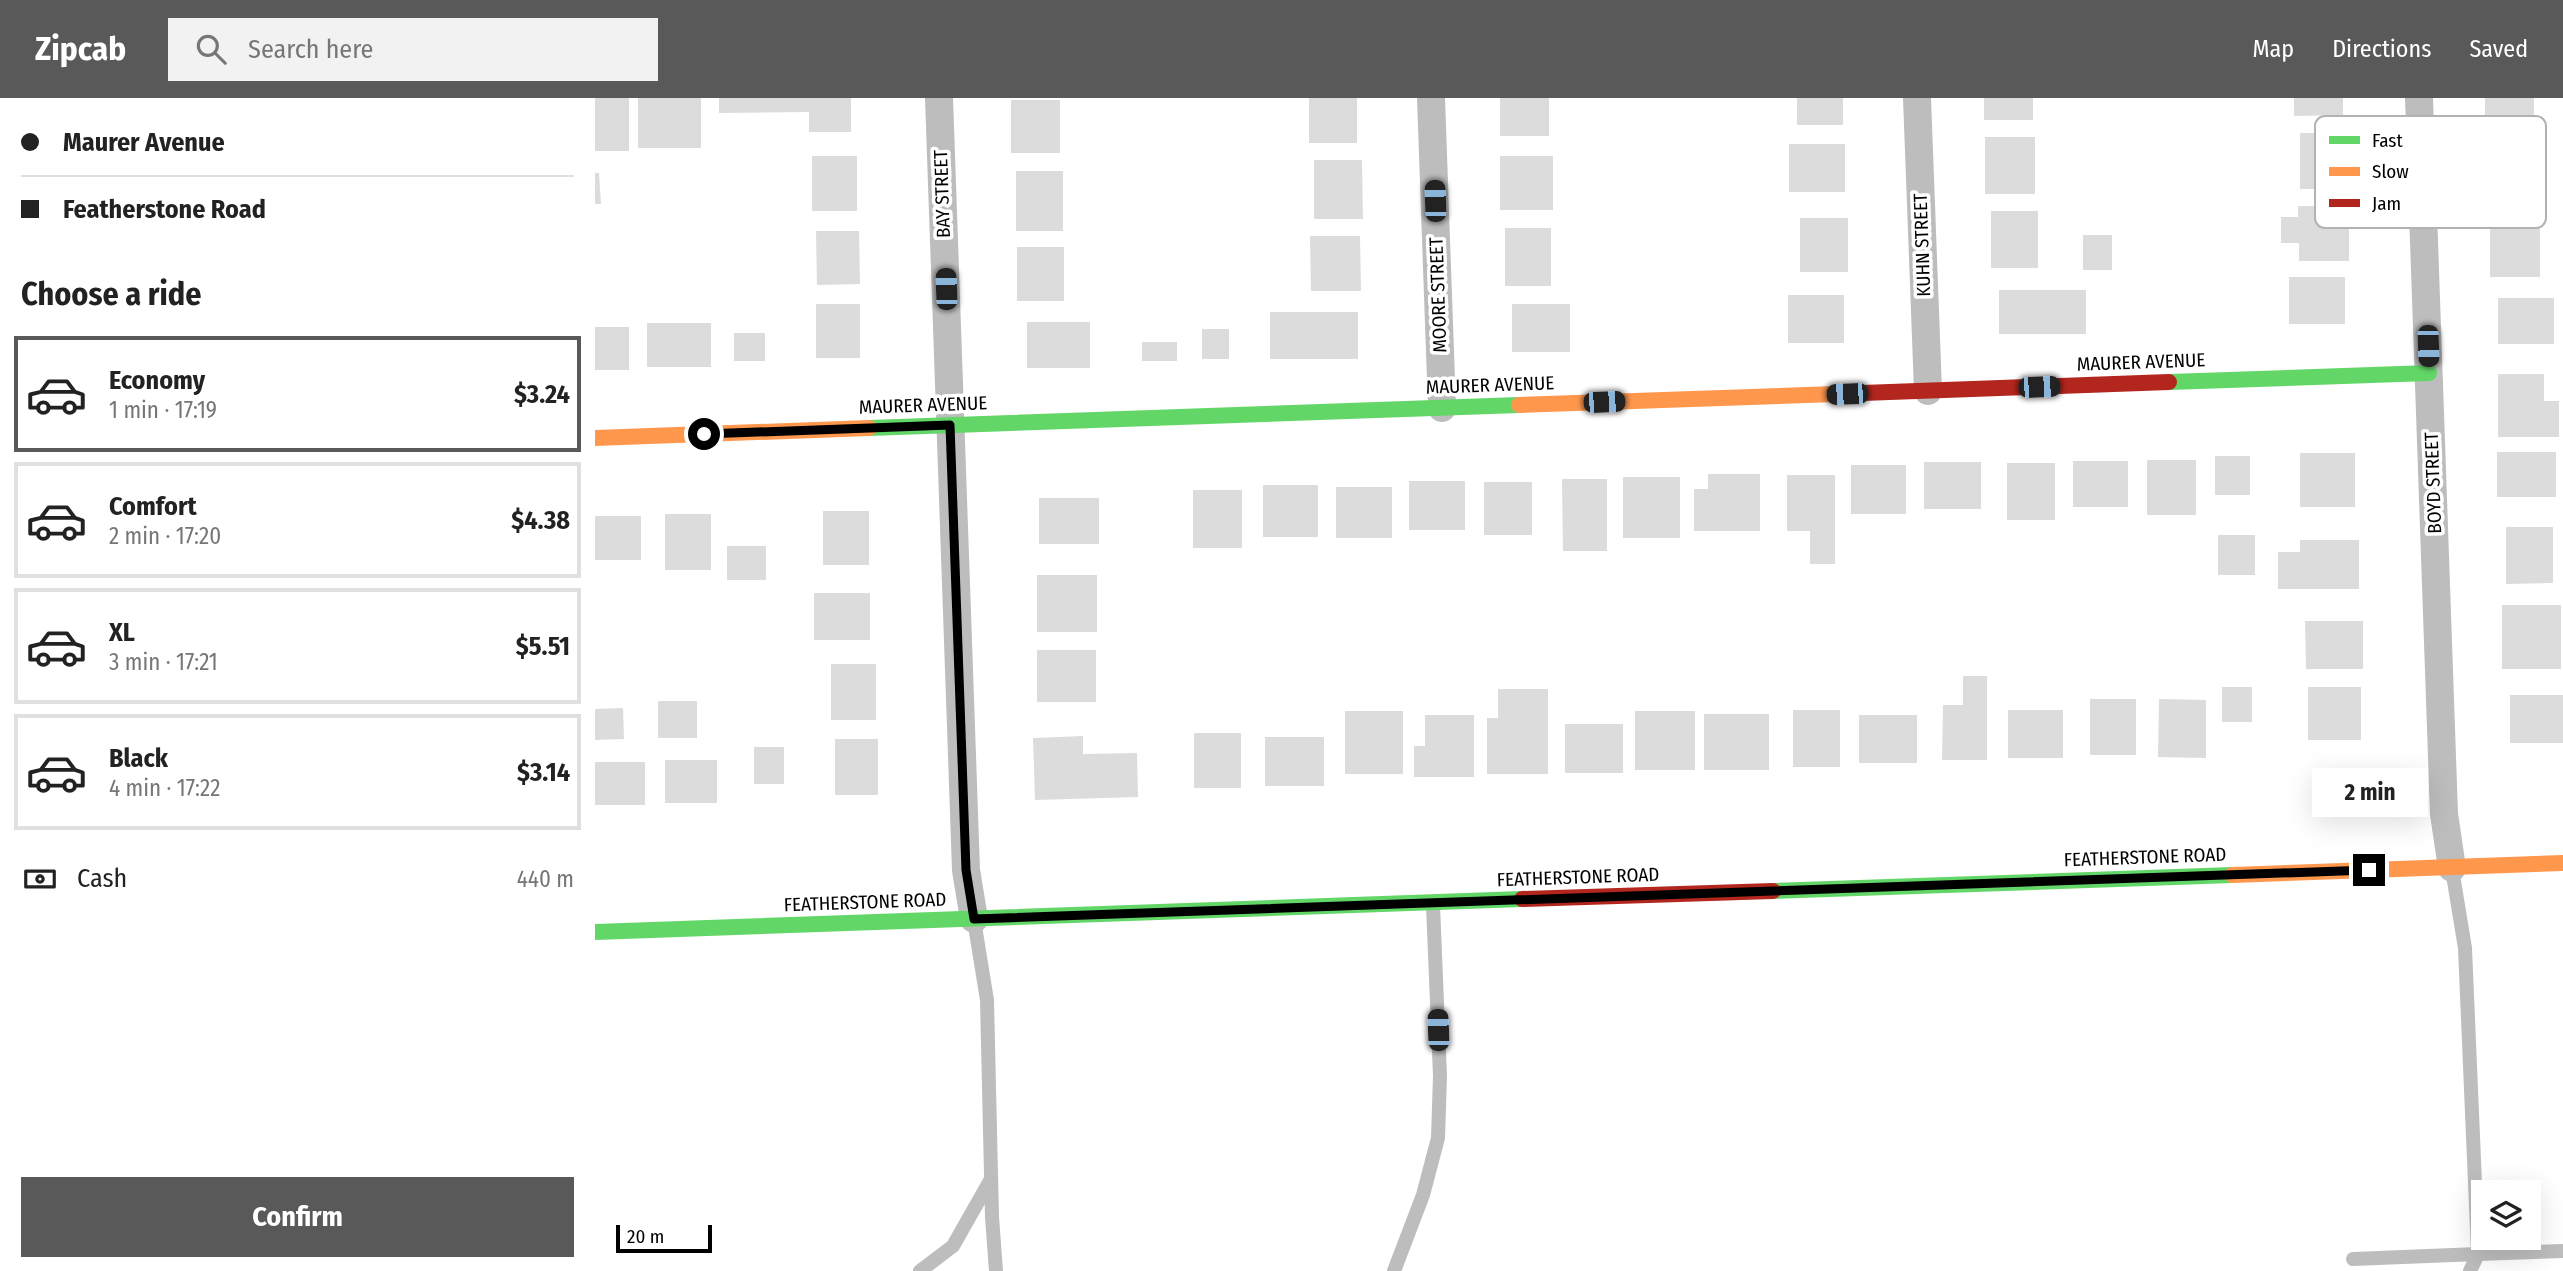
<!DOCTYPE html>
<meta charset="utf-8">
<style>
:root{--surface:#fff;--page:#f2f2f2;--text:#222;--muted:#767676;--line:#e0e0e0;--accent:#595959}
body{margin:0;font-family:"Fira Sans Condensed",sans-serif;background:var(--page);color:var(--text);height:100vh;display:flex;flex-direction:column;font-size:26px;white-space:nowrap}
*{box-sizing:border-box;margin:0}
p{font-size:23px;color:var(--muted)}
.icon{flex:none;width:38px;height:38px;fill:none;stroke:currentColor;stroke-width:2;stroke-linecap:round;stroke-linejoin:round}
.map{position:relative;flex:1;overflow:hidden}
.drawer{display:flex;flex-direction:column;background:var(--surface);width:595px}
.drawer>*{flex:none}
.hud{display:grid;align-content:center;height:154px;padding:0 21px;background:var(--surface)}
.tools{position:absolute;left:1876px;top:1082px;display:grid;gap:14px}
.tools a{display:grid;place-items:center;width:70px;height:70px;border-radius:0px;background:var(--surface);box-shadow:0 7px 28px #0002;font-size:35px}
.scale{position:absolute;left:21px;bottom:18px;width:96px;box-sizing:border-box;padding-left:7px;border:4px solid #000;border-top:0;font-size:19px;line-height:24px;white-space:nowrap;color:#000;-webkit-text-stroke:5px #fff;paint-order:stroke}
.end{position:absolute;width:32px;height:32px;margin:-16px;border:9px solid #000;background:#fff;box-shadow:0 0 0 4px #fff}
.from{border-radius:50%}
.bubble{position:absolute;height:49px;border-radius:0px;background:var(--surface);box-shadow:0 7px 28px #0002;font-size:23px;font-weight:700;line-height:49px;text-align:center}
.car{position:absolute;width:21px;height:42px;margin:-21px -10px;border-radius:9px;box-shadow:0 0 5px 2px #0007;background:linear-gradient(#222 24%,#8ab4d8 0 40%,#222 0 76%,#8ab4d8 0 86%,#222 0)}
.hud b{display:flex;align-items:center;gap:24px;height:66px;font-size:26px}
.hud b+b{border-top:2px solid var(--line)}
.hud i{width:18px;height:18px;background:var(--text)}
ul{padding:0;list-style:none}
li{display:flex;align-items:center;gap:21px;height:116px;margin:0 14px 10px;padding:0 7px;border:4px solid var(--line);border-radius:0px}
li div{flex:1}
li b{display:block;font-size:26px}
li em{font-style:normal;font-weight:700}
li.current{border-color:var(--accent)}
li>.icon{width:63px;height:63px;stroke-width:1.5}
h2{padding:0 21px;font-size:32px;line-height:84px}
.pay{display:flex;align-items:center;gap:18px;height:77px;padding:0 21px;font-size:26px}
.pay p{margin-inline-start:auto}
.button{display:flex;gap:14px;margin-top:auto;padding:14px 21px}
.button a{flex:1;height:80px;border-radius:0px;background:var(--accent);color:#fff;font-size:28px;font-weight:700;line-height:80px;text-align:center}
header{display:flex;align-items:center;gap:42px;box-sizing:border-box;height:98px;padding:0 35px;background:var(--accent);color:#fff}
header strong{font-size:33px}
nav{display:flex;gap:38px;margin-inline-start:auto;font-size:24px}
.search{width:490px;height:63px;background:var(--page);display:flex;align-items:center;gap:18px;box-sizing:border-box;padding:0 24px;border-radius:0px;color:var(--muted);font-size:26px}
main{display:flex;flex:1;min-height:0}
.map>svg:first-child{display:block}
</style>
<header>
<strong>Zipcab</strong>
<div class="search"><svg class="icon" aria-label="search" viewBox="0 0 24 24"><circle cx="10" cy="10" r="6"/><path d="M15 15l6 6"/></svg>Search here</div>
<nav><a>Map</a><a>Directions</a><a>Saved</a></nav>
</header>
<main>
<section class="drawer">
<div class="hud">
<b><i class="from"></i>Maurer Avenue</b>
<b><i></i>Featherstone Road</b>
</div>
<h2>Choose a ride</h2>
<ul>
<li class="current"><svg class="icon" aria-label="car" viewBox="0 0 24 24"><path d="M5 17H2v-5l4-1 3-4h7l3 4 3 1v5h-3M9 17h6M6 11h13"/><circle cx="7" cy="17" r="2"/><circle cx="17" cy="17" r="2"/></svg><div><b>Economy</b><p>1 min · 17:19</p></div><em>$3.24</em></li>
<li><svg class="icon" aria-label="car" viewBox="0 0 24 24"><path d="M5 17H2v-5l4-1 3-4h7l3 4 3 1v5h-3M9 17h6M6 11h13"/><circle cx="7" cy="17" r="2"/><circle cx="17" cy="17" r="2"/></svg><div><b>Comfort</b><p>2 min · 17:20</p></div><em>$4.38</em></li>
<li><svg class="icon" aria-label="car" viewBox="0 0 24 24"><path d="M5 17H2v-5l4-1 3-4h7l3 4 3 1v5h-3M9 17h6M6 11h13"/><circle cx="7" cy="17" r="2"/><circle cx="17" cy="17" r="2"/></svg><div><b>XL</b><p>3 min · 17:21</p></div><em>$5.51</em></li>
<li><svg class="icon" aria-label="car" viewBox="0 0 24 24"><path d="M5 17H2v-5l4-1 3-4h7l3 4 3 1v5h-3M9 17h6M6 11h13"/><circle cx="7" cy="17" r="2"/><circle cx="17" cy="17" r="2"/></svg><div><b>Black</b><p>4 min · 17:22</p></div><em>$3.14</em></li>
</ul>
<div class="pay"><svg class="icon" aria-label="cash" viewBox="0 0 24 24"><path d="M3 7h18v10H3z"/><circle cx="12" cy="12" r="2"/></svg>Cash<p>440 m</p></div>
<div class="button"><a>Confirm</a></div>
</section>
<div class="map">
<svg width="1968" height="1173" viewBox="0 0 1968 1173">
<rect width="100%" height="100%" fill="#fff"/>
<g fill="#dcdcdc">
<rect x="0" y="0" width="34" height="53"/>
<rect x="43" y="0" width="63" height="50"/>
<polygon points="124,0 256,0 256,34 214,34 214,14 124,15"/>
<rect x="714" y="0" width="48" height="45"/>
<rect x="905" y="0" width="49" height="38"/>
<rect x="1202" y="0" width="46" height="27"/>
<rect x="1389" y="0" width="49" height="22"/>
<polygon points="1699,0 1748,0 1748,17 1699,18"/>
<rect x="1890" y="0" width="49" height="24"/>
<rect x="416" y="2" width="49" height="53"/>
<rect x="1705" y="35" width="53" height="56"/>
<rect x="1390" y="39" width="50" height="57"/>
<rect x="1194" y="46" width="56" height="48"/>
<rect x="217" y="58" width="45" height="55"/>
<rect x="905" y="58" width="53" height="54"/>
<polygon points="719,62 767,62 768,121 719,121"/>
<rect x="421" y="73" width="47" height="60"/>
<polygon points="0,75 4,75 6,106 0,106"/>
<polygon points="1703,108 1754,108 1754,163 1704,163 1704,145 1686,145 1686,119 1703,119"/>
<rect x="1396" y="113" width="47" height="57"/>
<rect x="1205" y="120" width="48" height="54"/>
<rect x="1895" y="123" width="50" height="56"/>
<rect x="910" y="130" width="46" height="58"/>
<polygon points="221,133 264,133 265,186 222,187"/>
<rect x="1488" y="137" width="29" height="35"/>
<polygon points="715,138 765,138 766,193 716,193"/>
<rect x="422" y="149" width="47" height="54"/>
<rect x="1694" y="179" width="56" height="47"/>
<rect x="1404" y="192" width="87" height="44"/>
<rect x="1193" y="197" width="56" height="48"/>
<rect x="1903" y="200" width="56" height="46"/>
<rect x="221" y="206" width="44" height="54"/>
<rect x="917" y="206" width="58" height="48"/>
<rect x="675" y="214" width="88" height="47"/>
<rect x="432" y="224" width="63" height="46"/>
<rect x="52" y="225" width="64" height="44"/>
<rect x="0" y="229" width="34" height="43"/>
<rect x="607" y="231" width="27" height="30"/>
<rect x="139" y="235" width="31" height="28"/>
<rect x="547" y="244" width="35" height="19"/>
<polygon points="1903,276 1949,276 1949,303 1964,303 1964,339 1903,339"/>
<rect x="1902" y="354" width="59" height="45"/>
<rect x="1705" y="355" width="55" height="54"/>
<rect x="1620" y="358" width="35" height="39"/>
<rect x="1552" y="362" width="49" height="55"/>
<rect x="1478" y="363" width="55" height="46"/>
<rect x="1329" y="364" width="57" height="47"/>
<rect x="1412" y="365" width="48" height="57"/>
<rect x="1256" y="367" width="55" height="49"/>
<polygon points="1113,376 1165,376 1165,433 1099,433 1099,391 1113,391"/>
<polygon points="1192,377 1240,377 1240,466 1215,466 1215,433 1192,433"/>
<rect x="1028" y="379" width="57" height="61"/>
<polygon points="967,381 1012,381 1012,453 968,453"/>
<rect x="814" y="383" width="56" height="49"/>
<rect x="889" y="384" width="48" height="53"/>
<rect x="668" y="387" width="55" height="52"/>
<rect x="741" y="389" width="56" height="51"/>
<rect x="598" y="392" width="49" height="58"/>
<rect x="444" y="400" width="60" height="46"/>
<rect x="228" y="413" width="46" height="54"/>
<rect x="70" y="416" width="46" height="56"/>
<rect x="0" y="418" width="46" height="44"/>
<polygon points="1911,429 1958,429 1958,485 1911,486"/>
<rect x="1623" y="437" width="37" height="40"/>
<polygon points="1705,442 1764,442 1764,491 1683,491 1683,454 1705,454"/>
<rect x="132" y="448" width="39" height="34"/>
<rect x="442" y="477" width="60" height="57"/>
<rect x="219" y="495" width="56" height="47"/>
<rect x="1907" y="507" width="59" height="64"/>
<polygon points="1710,523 1768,523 1768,571 1711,571"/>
<rect x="442" y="552" width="59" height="52"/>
<rect x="236" y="566" width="45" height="56"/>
<polygon points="1368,578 1392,578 1392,662 1347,662 1348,607 1368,607"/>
<rect x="1627" y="589" width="30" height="35"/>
<rect x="1713" y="589" width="53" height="53"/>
<polygon points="903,591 953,591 953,676 892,676 892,620 903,620"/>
<rect x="1915" y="597" width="53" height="48"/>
<rect x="1495" y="601" width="46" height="56"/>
<polygon points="1564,601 1611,602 1611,660 1563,659"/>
<rect x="63" y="603" width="39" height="37"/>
<polygon points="28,610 29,641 0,642 0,611"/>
<rect x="1198" y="612" width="47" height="57"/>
<rect x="1413" y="612" width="55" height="48"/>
<rect x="750" y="613" width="58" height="63"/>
<rect x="1040" y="613" width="60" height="59"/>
<rect x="1109" y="616" width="65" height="56"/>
<polygon points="830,617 879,617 879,679 819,679 819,648 830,648"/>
<rect x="1264" y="617" width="58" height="48"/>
<rect x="970" y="626" width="58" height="49"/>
<rect x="599" y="635" width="47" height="55"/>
<polygon points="488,638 488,656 542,655 543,699 440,702 438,640"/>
<rect x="670" y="639" width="59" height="49"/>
<rect x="240" y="641" width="43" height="56"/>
<rect x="159" y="649" width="30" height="37"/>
<rect x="70" y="662" width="52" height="43"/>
<rect x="0" y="664" width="50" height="43"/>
</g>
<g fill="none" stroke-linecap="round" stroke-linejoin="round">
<g stroke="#bdbdbd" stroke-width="14">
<polyline points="1857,771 1870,850 1883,1156 1968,1153"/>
<polyline points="379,822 392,902 397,1119 401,1173"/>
<polyline points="1758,1161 1883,1156 1875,1173"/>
<polyline points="325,1173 358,1148 396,1081"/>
<polyline points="799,1173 828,1097 843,1040 845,978 838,807"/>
</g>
<g stroke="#bdbdbd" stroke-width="28">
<polyline points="344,0 371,772 379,821"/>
<polyline points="836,0 847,310"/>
<polyline points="1322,0 1333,293"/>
<polyline points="1824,0 1849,716 1857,770"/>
</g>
<g stroke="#63d668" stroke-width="16">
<polyline points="1574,284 1834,275"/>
<polyline points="274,330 924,307"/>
<polyline points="1178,793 1637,777"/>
<polyline points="0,834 927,801"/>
</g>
<g stroke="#ff974d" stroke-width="16">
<polyline points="924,307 1240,296"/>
<polyline points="0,340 274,330"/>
<polyline points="1637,777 1968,765"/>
</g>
<g stroke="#b3261e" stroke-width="16">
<polyline points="1240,296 1574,284"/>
<polyline points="927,801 1178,793"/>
</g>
</g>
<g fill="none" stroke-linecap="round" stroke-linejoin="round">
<polyline stroke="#000" stroke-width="9" points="109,336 355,327 371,772 379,821 1774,772"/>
</g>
<g text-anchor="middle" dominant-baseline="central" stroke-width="7" stroke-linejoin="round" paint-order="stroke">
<g font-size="19" fill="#000" stroke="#fff">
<text transform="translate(347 96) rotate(-92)">BAY STREET</text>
<text transform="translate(1327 147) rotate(-92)">KUHN STREET</text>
<text transform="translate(843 197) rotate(-92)">MOORE STREET</text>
<text transform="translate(1546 264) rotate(-2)">MAURER AVENUE</text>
<text transform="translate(895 287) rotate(-2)">MAURER AVENUE</text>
<text transform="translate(328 307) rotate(-2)">MAURER AVENUE</text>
<text transform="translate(1838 385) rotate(-92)">BOYD STREET</text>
<text transform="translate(1550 759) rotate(-2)">FEATHERSTONE ROAD</text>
<text transform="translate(983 779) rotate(-2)">FEATHERSTONE ROAD</text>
<text transform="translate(270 804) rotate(-2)">FEATHERSTONE ROAD</text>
</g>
</g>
<rect x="1720" y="18" width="231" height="112" rx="10" fill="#fff" stroke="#b2b2b2" stroke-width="2"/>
<rect x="1734" y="38" width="31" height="8" fill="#63d668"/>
<rect x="1734" y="69" width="31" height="9" fill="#ff974d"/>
<rect x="1734" y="101" width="31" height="8" fill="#b3261e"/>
<g font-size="19" fill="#000">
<text x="1777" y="49">Fast</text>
<text x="1777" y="80">Slow</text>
<text x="1777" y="112">Jam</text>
</g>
</svg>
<div class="tools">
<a><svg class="icon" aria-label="layers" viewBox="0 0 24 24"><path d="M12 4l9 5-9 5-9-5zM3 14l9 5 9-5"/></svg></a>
</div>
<div class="scale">20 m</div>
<i class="end from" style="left:109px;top:336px"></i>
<i class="end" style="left:1774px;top:772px"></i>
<div class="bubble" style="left:1717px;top:670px;width:116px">2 min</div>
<i class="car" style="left:840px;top:103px;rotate:358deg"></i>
<i class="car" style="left:351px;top:191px;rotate:358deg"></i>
<i class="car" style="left:1833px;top:248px;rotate:178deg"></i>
<i class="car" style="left:1444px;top:289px;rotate:88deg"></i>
<i class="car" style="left:1252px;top:296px;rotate:268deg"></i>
<i class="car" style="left:1009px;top:304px;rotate:88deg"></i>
<i class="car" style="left:843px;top:932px;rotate:358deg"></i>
</div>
</main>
